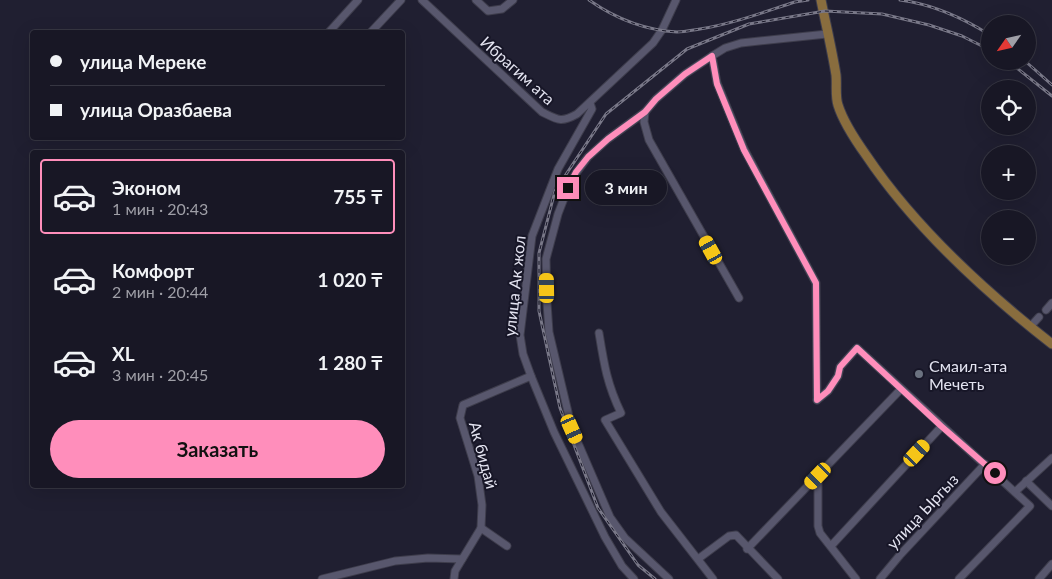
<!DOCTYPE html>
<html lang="ru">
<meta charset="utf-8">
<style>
:root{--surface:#181725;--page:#21202d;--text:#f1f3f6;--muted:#9f9fa7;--line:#363642;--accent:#ff8ebb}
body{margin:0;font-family:Lato,sans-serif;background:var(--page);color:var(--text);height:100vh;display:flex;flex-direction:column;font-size:19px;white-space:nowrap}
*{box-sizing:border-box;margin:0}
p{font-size:16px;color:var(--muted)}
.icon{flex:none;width:28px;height:28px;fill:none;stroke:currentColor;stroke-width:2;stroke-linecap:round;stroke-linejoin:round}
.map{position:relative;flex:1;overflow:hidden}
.panel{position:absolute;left:30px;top:150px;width:375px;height:338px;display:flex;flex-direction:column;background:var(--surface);border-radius:5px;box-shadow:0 5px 20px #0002,0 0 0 1px var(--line)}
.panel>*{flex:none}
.top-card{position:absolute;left:30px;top:30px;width:375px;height:110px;border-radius:5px;box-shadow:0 5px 20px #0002,0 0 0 1px var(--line);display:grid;align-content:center;height:110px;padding:0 20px;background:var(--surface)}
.needle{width:32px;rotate:236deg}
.buttons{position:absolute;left:981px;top:15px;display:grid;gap:10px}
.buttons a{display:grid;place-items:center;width:55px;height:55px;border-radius:50%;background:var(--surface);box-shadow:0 5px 20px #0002,0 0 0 1px var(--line);font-size:25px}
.end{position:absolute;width:22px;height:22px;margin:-11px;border:6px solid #ff8ebb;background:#111;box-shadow:0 0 0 2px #111}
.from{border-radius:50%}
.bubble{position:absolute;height:35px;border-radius:18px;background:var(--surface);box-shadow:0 5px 20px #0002,0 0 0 1px var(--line);font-size:16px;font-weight:700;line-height:35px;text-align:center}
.car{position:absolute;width:15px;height:30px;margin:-15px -8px;border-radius:6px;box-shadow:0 0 4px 1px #0007;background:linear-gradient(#f5c518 24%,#345 0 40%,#f5c518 0 76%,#345 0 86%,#f5c518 0)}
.top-card b{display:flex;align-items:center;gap:18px;height:48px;font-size:19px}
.top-card b+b{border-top:1px solid var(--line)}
.top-card i{width:12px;height:12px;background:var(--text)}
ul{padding:9px 0 0;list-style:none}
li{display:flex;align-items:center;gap:15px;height:75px;margin:0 10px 8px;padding:0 10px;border:2px solid transparent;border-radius:5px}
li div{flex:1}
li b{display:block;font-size:19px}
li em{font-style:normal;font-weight:700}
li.on{border-color:var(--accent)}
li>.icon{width:45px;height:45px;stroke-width:1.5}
.cta{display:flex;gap:10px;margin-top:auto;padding:10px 20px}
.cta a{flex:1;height:58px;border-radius:30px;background:var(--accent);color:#111;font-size:20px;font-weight:700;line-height:58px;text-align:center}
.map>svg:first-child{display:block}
</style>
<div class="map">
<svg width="1052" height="579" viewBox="0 0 1052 579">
<rect width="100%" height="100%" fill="#201f31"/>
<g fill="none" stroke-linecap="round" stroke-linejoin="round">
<defs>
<g id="minor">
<path d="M422,0L542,112C558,120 561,123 577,114L653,43L662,30L676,0"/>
<polyline points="476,0 488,11 502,9 513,0"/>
<polyline points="329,32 358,0"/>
<polyline points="371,32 401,0"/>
<polyline points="712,56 717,83 744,149 816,283 817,400"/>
<polyline points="590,103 592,109 558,169 532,236 520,335 523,354 531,376 554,432 605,537 622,566 634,579"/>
<polyline points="645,112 608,139 588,157 576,173 568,188 558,214 546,259 547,303 549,332 572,429 610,517 625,538 669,579"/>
<polyline points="739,298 649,140 644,122 645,112 656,99 685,74 712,56 725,48 741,43 827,34"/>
<polyline points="1046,310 1052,303"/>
<polyline points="1030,327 1039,317"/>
<path d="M599,333C604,364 607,384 621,413L605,420L661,512L713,579"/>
<polyline points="817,400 828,391 838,376 840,367 857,348 1030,506 959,579"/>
<polyline points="818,476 818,526 820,533 856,579"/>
<polyline points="1026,481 1052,506"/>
<polyline points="1015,492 1052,458"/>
<polyline points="481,528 507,546"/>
<polyline points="831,546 941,427"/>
<polyline points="747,549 901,389"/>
<polyline points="698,559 729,536 736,535 778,579"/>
<polyline points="322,579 395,561 428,558 462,559"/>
<polyline points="454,579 455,571 481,528 482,505 478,476 460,418 463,405 531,376"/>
<polyline points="880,579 900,555 985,464"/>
<polyline points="1039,579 1052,564"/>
</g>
<path id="major" d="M821,0C826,25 832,50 836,75C837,84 835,96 838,105C843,121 856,141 866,155C915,228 983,290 1052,344"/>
</defs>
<use href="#minor" stroke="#3e3d4c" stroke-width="9"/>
<use href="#major" stroke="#3e3d4c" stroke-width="11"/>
<use href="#minor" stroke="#58576d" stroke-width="7"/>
<use href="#major" stroke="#896d3e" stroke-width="9"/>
<defs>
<g id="rail">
<path d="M589,0C616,19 644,30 677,32C685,32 693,30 700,29C732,24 764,12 795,2L808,0"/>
<path d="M900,0C931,4 963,18 990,35"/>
<polyline points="1008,61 1052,96"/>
<polyline points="1025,61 1052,85"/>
<polyline points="655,579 638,565 598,508 560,408 539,311 539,253 555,191 606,114 687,49 749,24 825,11 882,14 929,25 962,36 990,50"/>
</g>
</defs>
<use href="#rail" stroke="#797888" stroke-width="3"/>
<use href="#rail" stroke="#171627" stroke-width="1" stroke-dasharray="4" stroke-linecap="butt"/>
</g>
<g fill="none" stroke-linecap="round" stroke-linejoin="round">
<polyline stroke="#ff8ebb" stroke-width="6" points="568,188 576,172 588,157 608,139 645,112 656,99 685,74 712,56 717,84 744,150 816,283 817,400 828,391 838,376 840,367 857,348 941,426 995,473"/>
</g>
<circle fill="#6b7280" stroke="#171627" stroke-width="2" cx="919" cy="374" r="5"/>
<g text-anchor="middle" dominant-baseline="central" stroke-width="4" stroke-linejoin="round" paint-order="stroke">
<g font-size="16" fill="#e3e3f0" stroke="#171627">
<text transform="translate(518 70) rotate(42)">Ибрагим ата</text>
<text transform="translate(514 286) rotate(-84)">улица Ак жол</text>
<text transform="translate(484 455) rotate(75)">Ак бидай</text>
<text transform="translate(922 511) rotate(-47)">улица Ыргыз</text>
</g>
<g font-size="16" fill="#e3e3f0" stroke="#171627" text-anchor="start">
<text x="929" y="365">Смаил-ата<tspan x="929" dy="18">Мечеть</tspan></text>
</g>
</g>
</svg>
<div class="buttons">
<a><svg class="needle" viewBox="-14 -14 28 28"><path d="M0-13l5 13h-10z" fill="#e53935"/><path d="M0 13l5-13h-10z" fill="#9f9fa7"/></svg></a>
<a><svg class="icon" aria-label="locate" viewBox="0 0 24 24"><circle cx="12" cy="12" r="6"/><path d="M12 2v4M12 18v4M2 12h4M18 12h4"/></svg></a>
<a>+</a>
<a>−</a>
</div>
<i class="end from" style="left:995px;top:473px"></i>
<i class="end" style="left:568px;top:188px"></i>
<div class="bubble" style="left:585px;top:170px;width:82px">3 мин</div>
<i class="car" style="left:711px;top:250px;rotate:331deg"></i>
<i class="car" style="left:547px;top:288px;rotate:359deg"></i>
<i class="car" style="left:572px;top:429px;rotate:156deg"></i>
<i class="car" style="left:917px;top:453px;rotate:43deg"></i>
<i class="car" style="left:818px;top:476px;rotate:224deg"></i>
<div class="top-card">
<b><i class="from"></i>улица Мереке</b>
<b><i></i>улица Оразбаева</b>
</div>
<section class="panel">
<ul>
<li class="on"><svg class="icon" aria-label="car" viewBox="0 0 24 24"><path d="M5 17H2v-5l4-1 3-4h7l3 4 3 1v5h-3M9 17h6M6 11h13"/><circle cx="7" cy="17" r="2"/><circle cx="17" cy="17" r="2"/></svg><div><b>Эконом</b><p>1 мин · 20:43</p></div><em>755 ₸</em></li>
<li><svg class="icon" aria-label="car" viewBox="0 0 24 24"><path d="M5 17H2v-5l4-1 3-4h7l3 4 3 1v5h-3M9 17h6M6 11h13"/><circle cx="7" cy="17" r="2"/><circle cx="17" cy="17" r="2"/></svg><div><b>Комфорт</b><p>2 мин · 20:44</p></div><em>1 020 ₸</em></li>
<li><svg class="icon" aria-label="car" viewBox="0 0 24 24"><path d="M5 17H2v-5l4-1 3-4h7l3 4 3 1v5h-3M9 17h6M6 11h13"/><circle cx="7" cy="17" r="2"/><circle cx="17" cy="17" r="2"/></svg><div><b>XL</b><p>3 мин · 20:45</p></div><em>1 280 ₸</em></li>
</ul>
<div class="cta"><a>Заказать</a></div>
</section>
</div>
